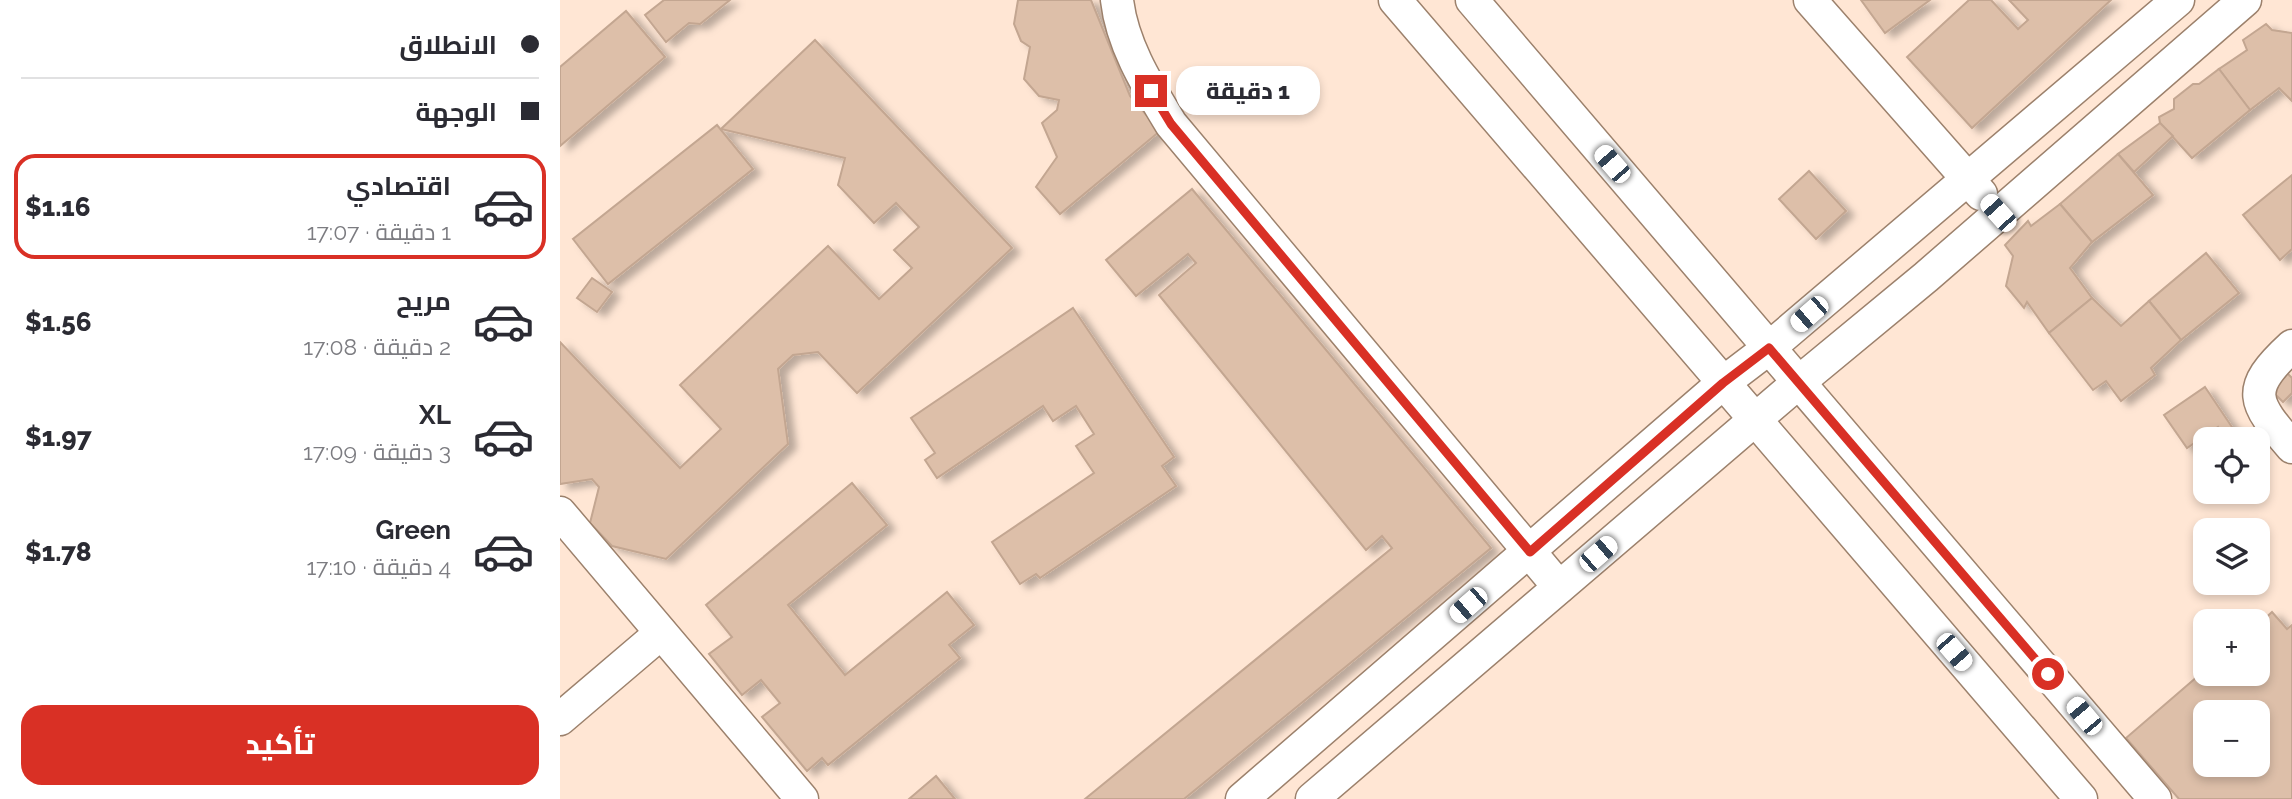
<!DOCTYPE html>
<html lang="ar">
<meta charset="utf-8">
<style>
:root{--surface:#fff;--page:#f7f7f7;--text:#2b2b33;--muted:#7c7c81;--line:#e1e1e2;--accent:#d93025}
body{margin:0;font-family:Raleway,Cairo,sans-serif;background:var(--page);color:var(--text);direction:rtl;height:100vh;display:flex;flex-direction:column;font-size:26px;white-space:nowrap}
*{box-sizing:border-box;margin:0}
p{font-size:23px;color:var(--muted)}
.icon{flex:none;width:38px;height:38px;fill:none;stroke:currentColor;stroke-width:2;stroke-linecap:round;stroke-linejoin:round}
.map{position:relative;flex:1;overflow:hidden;direction:ltr}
.side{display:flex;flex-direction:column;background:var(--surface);width:560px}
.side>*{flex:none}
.hud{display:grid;align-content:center;height:154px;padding:0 21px;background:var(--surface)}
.buttons{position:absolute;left:1633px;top:427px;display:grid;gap:14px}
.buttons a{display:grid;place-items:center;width:77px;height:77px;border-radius:14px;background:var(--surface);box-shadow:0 4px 10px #0003;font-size:35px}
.end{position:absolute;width:32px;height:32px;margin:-16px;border:9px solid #d93025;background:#fff;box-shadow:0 0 0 4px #fff}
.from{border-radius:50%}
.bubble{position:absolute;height:49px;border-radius:21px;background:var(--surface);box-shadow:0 4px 10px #0003;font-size:23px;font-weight:800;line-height:49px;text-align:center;direction:rtl}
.car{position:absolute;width:21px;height:42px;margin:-21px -10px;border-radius:9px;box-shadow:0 0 5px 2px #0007;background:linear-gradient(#fff 24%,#345 0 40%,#fff 0 76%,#345 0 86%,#fff 0)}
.hud b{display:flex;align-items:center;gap:24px;height:66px;font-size:26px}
.hud b+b{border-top:2px solid var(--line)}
.hud i{width:18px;height:18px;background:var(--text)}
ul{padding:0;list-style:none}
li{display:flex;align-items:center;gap:21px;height:105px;margin:0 14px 10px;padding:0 7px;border:4px solid transparent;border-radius:21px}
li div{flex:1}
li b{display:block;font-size:26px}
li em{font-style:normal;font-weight:800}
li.on{border-color:var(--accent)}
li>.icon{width:63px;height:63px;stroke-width:1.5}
.cta{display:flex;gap:14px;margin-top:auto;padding:14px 21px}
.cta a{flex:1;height:80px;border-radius:21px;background:var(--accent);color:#fff;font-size:28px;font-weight:800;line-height:80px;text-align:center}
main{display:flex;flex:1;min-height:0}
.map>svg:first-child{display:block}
</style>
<main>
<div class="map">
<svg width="1732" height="799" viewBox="0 0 1732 799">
<defs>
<filter id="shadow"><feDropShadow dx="8" dy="4.5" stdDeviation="3.5" flood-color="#0004"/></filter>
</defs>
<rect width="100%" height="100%" fill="#ffe6d4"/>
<g fill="#ddbfa9" stroke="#c3a691" stroke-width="2" fill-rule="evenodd" filter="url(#shadow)">
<polygon points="104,0 170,0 140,24 129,23 106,42 85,15"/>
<polygon points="458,0 531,0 570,96 600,131 500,214 476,187 497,157 482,123 497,110 499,100 479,96 464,79 470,47 461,41 454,24"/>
<polygon points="1301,0 1370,0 1325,33"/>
<polygon points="1409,0 1431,0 1458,29 1468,20 1449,0 1551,0 1412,128 1347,57"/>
<polygon points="66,11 105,57 0,146 0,67"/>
<polygon points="1706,24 1712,30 1732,33 1732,101 1719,88 1690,110 1659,69 1687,50 1683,40"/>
<polygon points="255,40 452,248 297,393 258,352 233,355 218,369 228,444 106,559 52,546 30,523 39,487 32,479 0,484 0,342 120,468 161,429 120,385 268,246 319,299 352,268 334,250 359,227 336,203 314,223 278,185 285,158 161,129"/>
<polygon points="1659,69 1690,110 1632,158 1600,123 1599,117 1614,109 1614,99 1633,84 1639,84"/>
<polygon points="1600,123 1613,136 1574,172 1558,154"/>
<polygon points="157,125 193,169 48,284 13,239"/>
<polygon points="1558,154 1593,195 1532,242 1500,204"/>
<polygon points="1249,171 1286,211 1256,239 1219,199"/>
<polygon points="1732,175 1732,249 1720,260 1683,215"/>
<polygon points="632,189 931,548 624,799 525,799 832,548 822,536 806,550 599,295 636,263 628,254 576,296 546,260"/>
<polygon points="1500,204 1532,242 1510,268 1532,298 1489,333 1467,302 1464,308 1446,286 1453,256 1445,245 1468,221 1471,226"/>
<polygon points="1646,253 1679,293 1621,340 1589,301"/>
<polygon points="32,278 52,292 37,312 17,298"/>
<polygon points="1532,298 1561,326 1589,301 1621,340 1591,368 1595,375 1561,401 1546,381 1533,390 1489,333"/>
<polygon points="513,308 614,457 602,466 616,486 480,578 476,574 460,584 432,542 534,473 516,446 534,434 516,406 493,421 483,406 377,478 365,460 375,453 351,418"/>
<polygon points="1726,372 1732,378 1732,393 1723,402 1710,389"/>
<polygon points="1645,387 1680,439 1666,439 1658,427 1627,448 1604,415"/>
<polygon points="292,483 327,525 228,605 285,675 387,592 414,625 389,645 400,658 268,765 262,758 247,771 202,717 220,703 201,680 182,695 149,654 172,637 146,605"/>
<path d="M1712,612L1727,629L1732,625V799H1619L1566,738L1645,670V674H1698V625ZM1645,712H1698V765H1645Z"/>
<polygon points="376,776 395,799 349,799"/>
</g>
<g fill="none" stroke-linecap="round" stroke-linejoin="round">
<defs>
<g id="street">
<path d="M557,0C562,45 588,86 611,124L999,587"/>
<polyline points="835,0 1521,799"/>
<polyline points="912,0 1595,799"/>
<polyline points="1250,0 1421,194"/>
<path d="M1732,346C1684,390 1693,402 1732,447"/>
<polyline points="0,513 242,799"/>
<polyline points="0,719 101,633"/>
<polyline points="682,799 1163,383 1209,348 1618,0"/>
<polyline points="752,799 1239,382 1366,277 1685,0"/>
</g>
</defs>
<use href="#street" stroke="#9c816c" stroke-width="35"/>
<use href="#street" stroke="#fff" stroke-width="32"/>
</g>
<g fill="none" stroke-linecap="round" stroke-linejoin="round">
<polyline stroke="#d93025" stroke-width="9" points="591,91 611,124 970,552 1163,383 1209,348 1488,674"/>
</g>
</svg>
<div class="buttons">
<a><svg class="icon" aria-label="locate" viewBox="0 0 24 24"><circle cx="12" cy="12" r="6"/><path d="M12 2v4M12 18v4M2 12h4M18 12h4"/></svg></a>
<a><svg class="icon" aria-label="layers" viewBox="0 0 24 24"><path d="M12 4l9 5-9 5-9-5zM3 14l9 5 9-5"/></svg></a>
<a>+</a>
<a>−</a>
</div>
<i class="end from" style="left:1488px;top:674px"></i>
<i class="end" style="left:591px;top:91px"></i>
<div class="bubble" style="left:616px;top:66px;width:144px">1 دقيقة</div>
<i class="car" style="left:1052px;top:164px;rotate:319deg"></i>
<i class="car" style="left:1438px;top:213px;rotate:318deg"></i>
<i class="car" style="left:1249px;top:314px;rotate:229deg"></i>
<i class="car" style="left:1038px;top:554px;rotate:49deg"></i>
<i class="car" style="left:908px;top:605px;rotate:229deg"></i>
<i class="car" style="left:1394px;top:652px;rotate:139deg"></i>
<i class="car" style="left:1524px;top:716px;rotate:320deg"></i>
</div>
<section class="side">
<div class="hud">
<b><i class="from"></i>الانطلاق</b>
<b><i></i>الوجهة</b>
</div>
<ul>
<li class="on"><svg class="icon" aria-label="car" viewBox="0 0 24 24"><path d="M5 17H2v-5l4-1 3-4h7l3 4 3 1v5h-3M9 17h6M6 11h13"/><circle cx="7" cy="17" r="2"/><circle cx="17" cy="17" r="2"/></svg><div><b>اقتصادي</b><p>1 دقيقة · 17:07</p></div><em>$1.16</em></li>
<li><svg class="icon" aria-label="car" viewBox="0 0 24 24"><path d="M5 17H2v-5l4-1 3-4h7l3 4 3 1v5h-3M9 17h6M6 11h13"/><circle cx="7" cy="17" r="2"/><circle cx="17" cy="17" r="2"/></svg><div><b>مريح</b><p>2 دقيقة · 17:08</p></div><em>$1.56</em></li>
<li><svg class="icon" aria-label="car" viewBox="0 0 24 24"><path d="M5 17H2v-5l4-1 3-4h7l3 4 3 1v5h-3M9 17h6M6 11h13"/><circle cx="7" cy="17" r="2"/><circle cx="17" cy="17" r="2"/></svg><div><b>XL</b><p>3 دقيقة · 17:09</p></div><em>$1.97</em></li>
<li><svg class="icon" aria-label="car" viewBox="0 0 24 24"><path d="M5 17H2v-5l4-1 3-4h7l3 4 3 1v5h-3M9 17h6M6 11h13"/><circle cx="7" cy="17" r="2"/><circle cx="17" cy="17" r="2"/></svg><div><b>Green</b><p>4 دقيقة · 17:10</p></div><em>$1.78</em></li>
</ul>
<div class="cta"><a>تأكيد</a></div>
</section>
</main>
